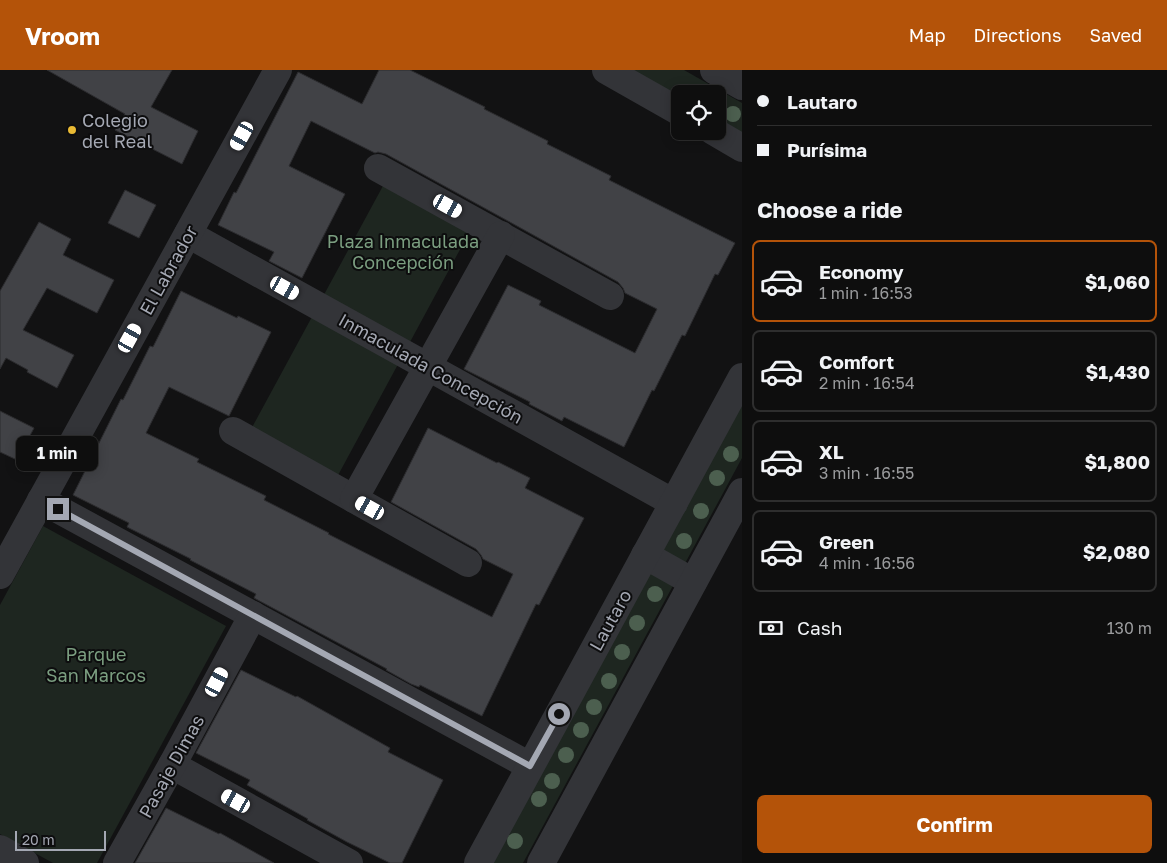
<!DOCTYPE html>
<meta charset="utf-8">
<style>
:root{--surface:#0e0e0e;--page:#1c1c1c;--text:#f1f3f6;--muted:#9b9c9e;--line:#2e2e2e;--accent:#b45309}
body{margin:0;font-family:"Golos Text",sans-serif;background:var(--page);color:var(--text);height:100vh;display:flex;flex-direction:column;font-size:19px;white-space:nowrap}
*{box-sizing:border-box;margin:0}
p{font-size:16px;color:var(--muted)}
.icon{flex:none;width:28px;height:28px;fill:none;stroke:currentColor;stroke-width:2;stroke-linecap:round;stroke-linejoin:round}
.map{position:relative;flex:1;overflow:hidden}
.details{display:flex;flex-direction:column;background:var(--surface);width:425px}
.details>*{flex:none}
.banner{display:grid;align-content:center;height:110px;padding:0 15px;background:var(--surface)}
.buttons{position:absolute;left:671px;top:15px;display:grid;gap:10px}
.buttons a{display:grid;place-items:center;width:55px;height:55px;border-radius:8px;background:var(--surface);box-shadow:0 2px 12px #0003,0 0 0 1px var(--line);font-size:25px}
.scale{position:absolute;left:15px;bottom:12px;width:91px;box-sizing:border-box;padding-left:5px;border:2px solid #a4a8b3;border-top:0;font-size:14px;line-height:18px;white-space:nowrap;color:#a4a8b3;-webkit-text-stroke:4px #0d0d0e;paint-order:stroke}
.end{position:absolute;width:22px;height:22px;margin:-11px;border:6px solid #a4a8b3;background:#111;box-shadow:0 0 0 2px #111}
.from{border-radius:50%}
.bubble{position:absolute;height:35px;border-radius:8px;background:var(--surface);box-shadow:0 2px 12px #0003,0 0 0 1px var(--line);font-size:16px;font-weight:700;line-height:35px;text-align:center}
.car{position:absolute;width:15px;height:30px;margin:-15px -8px;border-radius:6px;box-shadow:0 0 4px 1px #0007;background:linear-gradient(#fff 24%,#345 0 40%,#fff 0 76%,#345 0 86%,#fff 0)}
.banner b{display:flex;align-items:center;gap:18px;height:48px;font-size:19px}
.banner b+b{border-top:1px solid var(--line)}
.banner i{width:12px;height:12px;background:var(--text)}
ul{padding:0;list-style:none}
li{display:flex;align-items:center;gap:15px;height:82px;margin:0 10px 8px;padding:0 5px;border:2px solid var(--line);border-radius:8px}
li div{flex:1}
li b{display:block;font-size:19px}
li em{font-style:normal;font-weight:700}
li.on{border-color:var(--accent)}
li>.icon{width:45px;height:45px;stroke-width:1.5}
h2{padding:0 15px;font-size:22px;line-height:60px}
.pay{display:flex;align-items:center;gap:12px;height:55px;padding:0 15px;font-size:19px}
.pay p{margin-inline-start:auto}
.action{display:flex;gap:10px;margin-top:auto;padding:10px 15px}
.action a{flex:1;height:58px;border-radius:8px;background:var(--accent);color:#fff;font-size:20px;font-weight:700;line-height:58px;text-align:center}
header{display:flex;align-items:center;gap:30px;box-sizing:border-box;height:70px;padding:0 25px;background:var(--accent);color:#fff}
header strong{font-size:24px}
nav{display:flex;gap:28px;margin-inline-start:auto;font-size:18px}
main{display:flex;flex:1;min-height:0}
.map>svg:first-child{display:block}
</style>
<header>
<strong>Vroom</strong>
<nav><a>Map</a><a>Directions</a><a>Saved</a></nav>
</header>
<main>
<div class="map">
<svg width="742" height="793" viewBox="0 0 742 793">
<rect width="100%" height="100%" fill="#121213"/>
<g fill="#1e2620">
<polygon points="629,0 684,0 742,33 742,65 718,51 718,24 680,24 680,29"/>
<polygon points="384,114 470,161 336,409 249,363"/>
<polygon points="742,333 742,388 523,793 493,793"/>
<polygon points="43,456 226,556 97,793 53,793 0,764 0,535"/>
</g>
<g fill="#414246" stroke="#2c2c2f">
<polygon points="47,0 172,0 151,37 198,61 182,94 115,60 125,44"/>
<polygon points="379,0 410,0 485,37 484,39 548,71 547,74 611,106 609,110 735,173 718,205 715,204 685,266 682,265 654,321 652,320 624,377 564,347 562,351 529,334 530,332 464,299 508,215 541,231 539,235 635,283 657,239 625,223 623,218 618,212 508,151 386,84 378,82 375,83 311,51 289,96 345,124 302,208 269,191 274,182 218,155 234,122 236,123 298,2 362,34"/>
<polygon points="125,120 156,135 139,168 108,153"/>
<polygon points="39,152 71,169 63,185 114,210 97,243 47,218 23,260 74,285 57,318 27,302 28,300 6,288 0,299 0,221"/>
<polygon points="181,221 237,248 238,246 271,262 229,346 169,317 146,363 199,389 197,392 266,426 264,430 329,463 328,464 492,547 513,504 483,489 481,485 476,479 391,432 428,358 497,393 498,392 530,408 525,418 584,448 539,535 536,534 482,646 420,615 419,617 411,614 386,600 387,599 254,528 256,524 190,490 191,489 127,457 129,453 73,425 121,329 123,330 150,276 153,277"/>
<polygon points="0,341 34,358 17,390 0,382"/>
<polygon points="241,600 296,627 297,626 390,678 388,682 443,710 402,793 390,793 347,772 307,750 308,749 247,715 250,710 196,683"/>
<polygon points="166,738 219,764 220,763 274,793 135,793"/>
</g>
<g fill="none" stroke-linecap="round" stroke-linejoin="round">
<g stroke="#333438" stroke-width="28">
<polyline points="606,0 680,42"/>
<polyline points="714,0 742,16"/>
<polyline points="713,61 742,78"/>
<polyline points="378,98 610,226"/>
<polyline points="188,164 674,433"/>
<polyline points="233,361 468,493"/>
<polyline points="354,429 501,165"/>
<polyline points="41,430 530,696"/>
<polyline points="645,485 693,512"/>
<polyline points="0,505 278,0"/>
<polyline points="172,695 349,793"/>
<polyline points="0,779 25,793"/>
<polyline points="117,793 172,695 253,545"/>
<polyline points="478,793 742,307"/>
<polyline points="541,793 742,422"/>
</g>
</g>
<g fill="#4c5f4f">
<circle cx="733" cy="44" r="8"/>
<circle cx="731" cy="384" r="8"/>
<circle cx="717" cy="408" r="8"/>
<circle cx="701" cy="441" r="8"/>
<circle cx="684" cy="471" r="8"/>
<circle cx="655" cy="524" r="8"/>
<circle cx="637" cy="553" r="8"/>
<circle cx="622" cy="582" r="8"/>
<circle cx="609" cy="611" r="8"/>
<circle cx="594" cy="637" r="8"/>
<circle cx="581" cy="660" r="8"/>
<circle cx="566" cy="685" r="8"/>
<circle cx="552" cy="711" r="8"/>
<circle cx="539" cy="729" r="8"/>
<circle cx="515" cy="771" r="8"/>
</g>
<g fill="none" stroke-linecap="round" stroke-linejoin="round">
<polyline stroke="#a4a8b3" stroke-width="6" points="58,439 530,696 559,644"/>
</g>
<circle fill="#e9ba34" stroke="#0d0d0e" stroke-width="2" cx="72" cy="60" r="5"/>
<g text-anchor="middle" dominant-baseline="central" stroke-width="4" stroke-linejoin="round" paint-order="stroke">
<g font-size="18" fill="#a4a8b3" stroke="#0d0d0e" text-anchor="start">
<text x="82" y="50">Colegio<tspan x="82" dy="21">del Real</tspan></text>
</g>
<g font-size="18" fill="#7b9e80" stroke="#0d0d0e">
<text x="403" y="171">Plaza Inmaculada<tspan x="403" dy="21">Concepción</tspan></text>
<text x="96" y="584">Parque<tspan x="96" dy="21">San Marcos</tspan></text>
</g>
<g font-size="18" fill="#a4a8b3" stroke="#0d0d0e">
<text transform="translate(168 200) rotate(-61)">El Labrador</text>
<text transform="translate(431 298) rotate(29)">Inmaculada Concepción</text>
<text transform="translate(610 550) rotate(-61)">Lautaro</text>
<text transform="translate(171 696) rotate(-61)">Pasaje Dimas</text>
</g>
</g>
</svg>
<div class="buttons">
<a><svg class="icon" aria-label="locate" viewBox="0 0 24 24"><circle cx="12" cy="12" r="6"/><path d="M12 2v4M12 18v4M2 12h4M18 12h4"/></svg></a>
</div>
<div class="scale">20 m</div>
<i class="end from" style="left:559px;top:644px"></i>
<i class="end" style="left:58px;top:439px"></i>
<div class="bubble" style="left:16px;top:366px;width:82px">1 min</div>
<i class="car" style="left:242px;top:66px;rotate:209deg"></i>
<i class="car" style="left:448px;top:136px;rotate:119deg"></i>
<i class="car" style="left:285px;top:218px;rotate:119deg"></i>
<i class="car" style="left:130px;top:268px;rotate:29deg"></i>
<i class="car" style="left:370px;top:438px;rotate:299deg"></i>
<i class="car" style="left:217px;top:612px;rotate:28deg"></i>
<i class="car" style="left:236px;top:731px;rotate:299deg"></i>
</div>
<section class="details">
<div class="banner">
<b><i class="from"></i>Lautaro</b>
<b><i></i>Purísima</b>
</div>
<h2>Choose a ride</h2>
<ul>
<li class="on"><svg class="icon" aria-label="car" viewBox="0 0 24 24"><path d="M5 17H2v-5l4-1 3-4h7l3 4 3 1v5h-3M9 17h6M6 11h13"/><circle cx="7" cy="17" r="2"/><circle cx="17" cy="17" r="2"/></svg><div><b>Economy</b><p>1 min · 16:53</p></div><em>$1,060</em></li>
<li><svg class="icon" aria-label="car" viewBox="0 0 24 24"><path d="M5 17H2v-5l4-1 3-4h7l3 4 3 1v5h-3M9 17h6M6 11h13"/><circle cx="7" cy="17" r="2"/><circle cx="17" cy="17" r="2"/></svg><div><b>Comfort</b><p>2 min · 16:54</p></div><em>$1,430</em></li>
<li><svg class="icon" aria-label="car" viewBox="0 0 24 24"><path d="M5 17H2v-5l4-1 3-4h7l3 4 3 1v5h-3M9 17h6M6 11h13"/><circle cx="7" cy="17" r="2"/><circle cx="17" cy="17" r="2"/></svg><div><b>XL</b><p>3 min · 16:55</p></div><em>$1,800</em></li>
<li><svg class="icon" aria-label="car" viewBox="0 0 24 24"><path d="M5 17H2v-5l4-1 3-4h7l3 4 3 1v5h-3M9 17h6M6 11h13"/><circle cx="7" cy="17" r="2"/><circle cx="17" cy="17" r="2"/></svg><div><b>Green</b><p>4 min · 16:56</p></div><em>$2,080</em></li>
</ul>
<div class="pay"><svg class="icon" aria-label="cash" viewBox="0 0 24 24"><path d="M3 7h18v10H3z"/><circle cx="12" cy="12" r="2"/></svg>Cash<p>130 m</p></div>
<div class="action"><a>Confirm</a></div>
</section>
</main>
